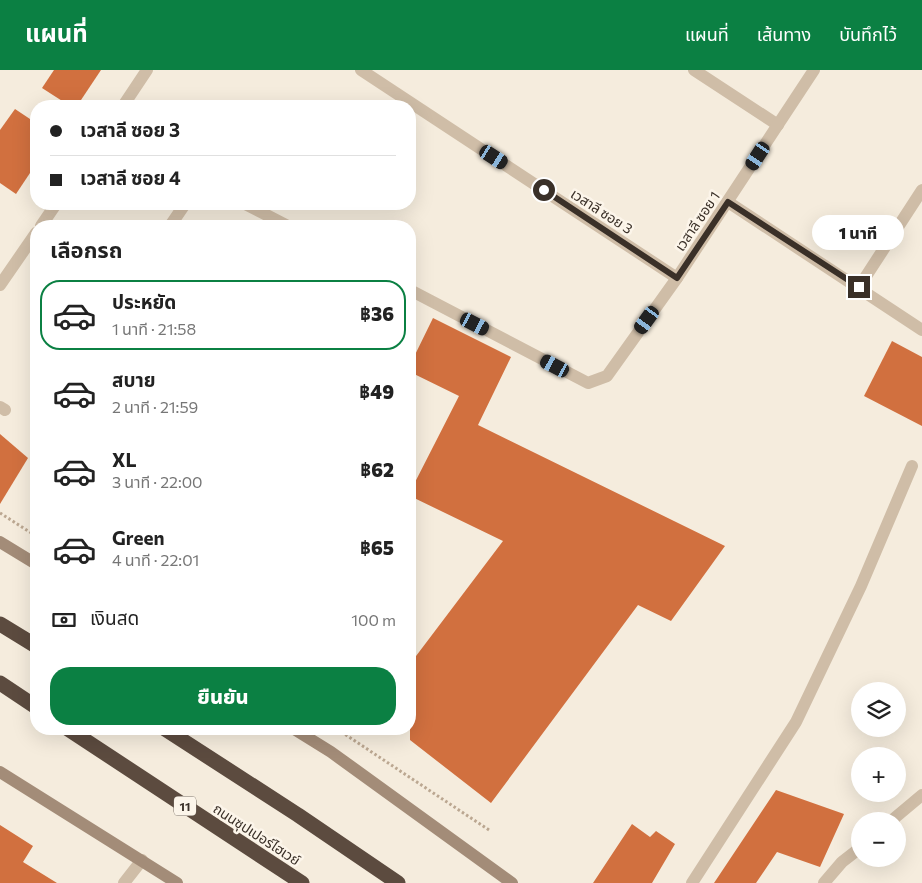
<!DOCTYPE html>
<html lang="th">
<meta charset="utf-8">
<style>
:root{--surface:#fff;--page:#f6f6f6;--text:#222;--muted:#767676;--line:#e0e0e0;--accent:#0b8043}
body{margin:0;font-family:Commissioner,"Noto Sans Thai",sans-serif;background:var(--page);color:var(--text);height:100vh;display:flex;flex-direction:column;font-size:19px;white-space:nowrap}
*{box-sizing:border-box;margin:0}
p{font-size:16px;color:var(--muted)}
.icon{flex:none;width:28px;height:28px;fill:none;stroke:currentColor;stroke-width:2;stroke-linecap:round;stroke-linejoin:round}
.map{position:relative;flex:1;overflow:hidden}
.side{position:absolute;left:30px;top:150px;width:386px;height:515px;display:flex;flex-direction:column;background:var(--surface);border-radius:20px;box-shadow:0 5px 20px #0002}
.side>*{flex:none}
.top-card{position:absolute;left:30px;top:30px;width:386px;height:110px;border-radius:20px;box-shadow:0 5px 20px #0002;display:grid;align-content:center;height:110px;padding:0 20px;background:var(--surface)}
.tools{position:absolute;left:851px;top:612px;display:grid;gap:10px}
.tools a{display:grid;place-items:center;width:55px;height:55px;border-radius:50%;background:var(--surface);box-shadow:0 5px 20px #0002;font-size:25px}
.end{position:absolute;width:22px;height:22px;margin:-11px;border:6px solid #3a3028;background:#fff;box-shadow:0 0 0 2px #fff}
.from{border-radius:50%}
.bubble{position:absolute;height:35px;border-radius:18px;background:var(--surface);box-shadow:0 5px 20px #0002;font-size:16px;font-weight:800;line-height:35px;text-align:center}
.car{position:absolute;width:15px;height:30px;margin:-15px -8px;border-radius:6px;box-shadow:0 0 4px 1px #0007;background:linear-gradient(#222 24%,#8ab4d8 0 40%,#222 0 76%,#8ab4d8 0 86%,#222 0)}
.top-card b{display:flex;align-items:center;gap:18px;height:48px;font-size:19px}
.top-card b+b{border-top:1px solid var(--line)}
.top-card i{width:12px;height:12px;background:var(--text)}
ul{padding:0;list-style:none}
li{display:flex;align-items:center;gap:15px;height:70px;margin:0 10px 8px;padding:0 10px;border:2px solid transparent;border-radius:20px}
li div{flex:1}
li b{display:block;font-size:19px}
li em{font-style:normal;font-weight:800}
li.on{border-color:var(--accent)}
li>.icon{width:45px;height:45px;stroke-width:1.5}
h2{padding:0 20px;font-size:22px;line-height:60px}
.pay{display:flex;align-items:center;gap:12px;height:55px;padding:0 20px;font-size:19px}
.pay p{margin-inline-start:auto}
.primary-button{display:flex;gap:10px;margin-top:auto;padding:10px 20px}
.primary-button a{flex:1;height:58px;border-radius:20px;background:var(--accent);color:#fff;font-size:20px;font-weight:800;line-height:58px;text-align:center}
header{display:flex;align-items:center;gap:30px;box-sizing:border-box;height:70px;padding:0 25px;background:var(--accent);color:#fff}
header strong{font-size:24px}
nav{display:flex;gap:28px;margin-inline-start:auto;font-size:18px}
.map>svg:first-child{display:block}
</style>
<header>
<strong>แผนที่</strong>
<nav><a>แผนที่</a><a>เส้นทาง</a><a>บันทึกไว้</a></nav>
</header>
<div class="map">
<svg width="922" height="813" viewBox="0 0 922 813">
<rect width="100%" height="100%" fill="#f5ecdd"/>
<g fill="#d1703f">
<polygon points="54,0 101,0 77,36 70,36 42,18"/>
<polygon points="15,39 36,53 36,94 16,124 0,113 0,60"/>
<polygon points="433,248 511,287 478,355 725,476 671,551 638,535 491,733 410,670 410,594 503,471 410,426 410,422 459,326 410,302 410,295"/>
<polygon points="892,271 922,287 922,356 864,326"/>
<polygon points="0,364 28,388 0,434"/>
<polygon points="776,720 844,744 820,797 777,782 756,813 714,813"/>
<polygon points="632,754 650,767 656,761 675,774 652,813 593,813"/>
<polygon points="0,755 33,776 23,792 57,813 0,813"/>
</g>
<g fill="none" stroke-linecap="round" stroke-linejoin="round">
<g stroke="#bba791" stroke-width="3" stroke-dasharray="2.5 2.5" stroke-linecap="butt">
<polyline points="0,443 36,466"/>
<polyline points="337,659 489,760"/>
</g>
<g stroke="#cfbda7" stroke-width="12">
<polyline points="891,751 922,725"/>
<polyline points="692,813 796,652 861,516 912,396"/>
<polyline points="824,813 842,792 860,778"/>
</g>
<g stroke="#cfbda7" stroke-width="12">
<polyline points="361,0 677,208"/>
<polyline points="694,0 778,55"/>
<polyline points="123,36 147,0"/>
<polyline points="728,132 922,260"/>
<polyline points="245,134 288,156"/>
<polyline points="41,156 56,134"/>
<polyline points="170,156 185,134"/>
<polyline points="0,215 36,163"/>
<polyline points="859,217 922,120"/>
<polyline points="410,220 588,313 607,306 677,208 814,0"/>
<polyline points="0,337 5,340"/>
<polyline points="124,813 142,790"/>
</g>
<g stroke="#a38c78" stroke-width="12">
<polyline points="0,472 36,494"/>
<polyline points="294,659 331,682 512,813"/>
<polyline points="0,702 177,813"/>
</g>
<g stroke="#5c4b3f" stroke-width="15">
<polyline points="0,554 36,576"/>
<polyline points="0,613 36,637"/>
<polyline points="68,659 302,813"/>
<polyline points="165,659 298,745 398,813"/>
</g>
</g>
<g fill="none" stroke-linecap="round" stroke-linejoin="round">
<polyline stroke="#3a3028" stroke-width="6" points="544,120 677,208 728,132 859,217"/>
</g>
<g text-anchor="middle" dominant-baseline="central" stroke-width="5" stroke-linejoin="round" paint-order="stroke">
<rect fill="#fcf5ea" stroke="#746b62" stroke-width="1" x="174" y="726.5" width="22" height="19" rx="4"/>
<g font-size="12" font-weight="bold" fill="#3a3028">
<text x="185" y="736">11</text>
</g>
<g font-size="14" fill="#3a3028" stroke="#fcf5ea">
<text transform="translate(602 141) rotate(33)">เวสาลี ซอย 3</text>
<text transform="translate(697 151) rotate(-56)">เวสาลี ซอย 1</text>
<text transform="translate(257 764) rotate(33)">ถนนซุปเปอร์ไฮเวย์</text>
</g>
</g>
</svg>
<div class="tools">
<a><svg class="icon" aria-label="layers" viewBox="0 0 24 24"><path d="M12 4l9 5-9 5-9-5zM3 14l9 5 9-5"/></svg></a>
<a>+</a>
<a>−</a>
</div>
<i class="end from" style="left:544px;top:120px"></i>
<i class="end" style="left:859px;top:217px"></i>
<div class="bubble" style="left:812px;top:145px;width:92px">1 นาที</div>
<i class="car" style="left:758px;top:86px;rotate:213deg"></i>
<i class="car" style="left:494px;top:87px;rotate:123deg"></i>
<i class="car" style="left:647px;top:250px;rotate:216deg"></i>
<i class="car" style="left:475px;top:254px;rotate:117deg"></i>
<i class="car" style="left:555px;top:296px;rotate:298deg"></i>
<div class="top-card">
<b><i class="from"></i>เวสาลี ซอย 3</b>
<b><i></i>เวสาลี ซอย 4</b>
</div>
<section class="side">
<h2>เลือกรถ</h2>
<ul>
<li class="on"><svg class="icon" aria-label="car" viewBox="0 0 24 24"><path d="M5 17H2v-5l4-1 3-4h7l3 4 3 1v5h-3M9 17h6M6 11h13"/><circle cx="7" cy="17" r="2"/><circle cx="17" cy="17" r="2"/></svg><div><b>ประหยัด</b><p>1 นาที · 21:58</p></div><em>฿36</em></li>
<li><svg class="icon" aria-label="car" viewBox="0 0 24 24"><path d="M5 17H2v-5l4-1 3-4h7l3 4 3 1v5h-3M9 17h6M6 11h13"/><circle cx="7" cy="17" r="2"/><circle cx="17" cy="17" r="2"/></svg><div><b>สบาย</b><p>2 นาที · 21:59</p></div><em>฿49</em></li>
<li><svg class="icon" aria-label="car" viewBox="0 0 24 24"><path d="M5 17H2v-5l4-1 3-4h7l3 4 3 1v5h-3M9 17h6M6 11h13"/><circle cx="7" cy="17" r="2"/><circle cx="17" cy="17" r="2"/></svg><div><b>XL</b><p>3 นาที · 22:00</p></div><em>฿62</em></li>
<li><svg class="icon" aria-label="car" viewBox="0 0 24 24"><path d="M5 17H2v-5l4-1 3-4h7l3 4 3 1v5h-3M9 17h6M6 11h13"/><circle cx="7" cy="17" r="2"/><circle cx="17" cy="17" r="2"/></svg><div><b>Green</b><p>4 นาที · 22:01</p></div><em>฿65</em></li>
</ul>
<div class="pay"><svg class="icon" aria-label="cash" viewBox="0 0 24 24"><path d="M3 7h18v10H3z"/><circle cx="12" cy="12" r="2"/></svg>เงินสด<p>100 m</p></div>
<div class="primary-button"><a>ยืนยัน</a></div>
</section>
</div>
